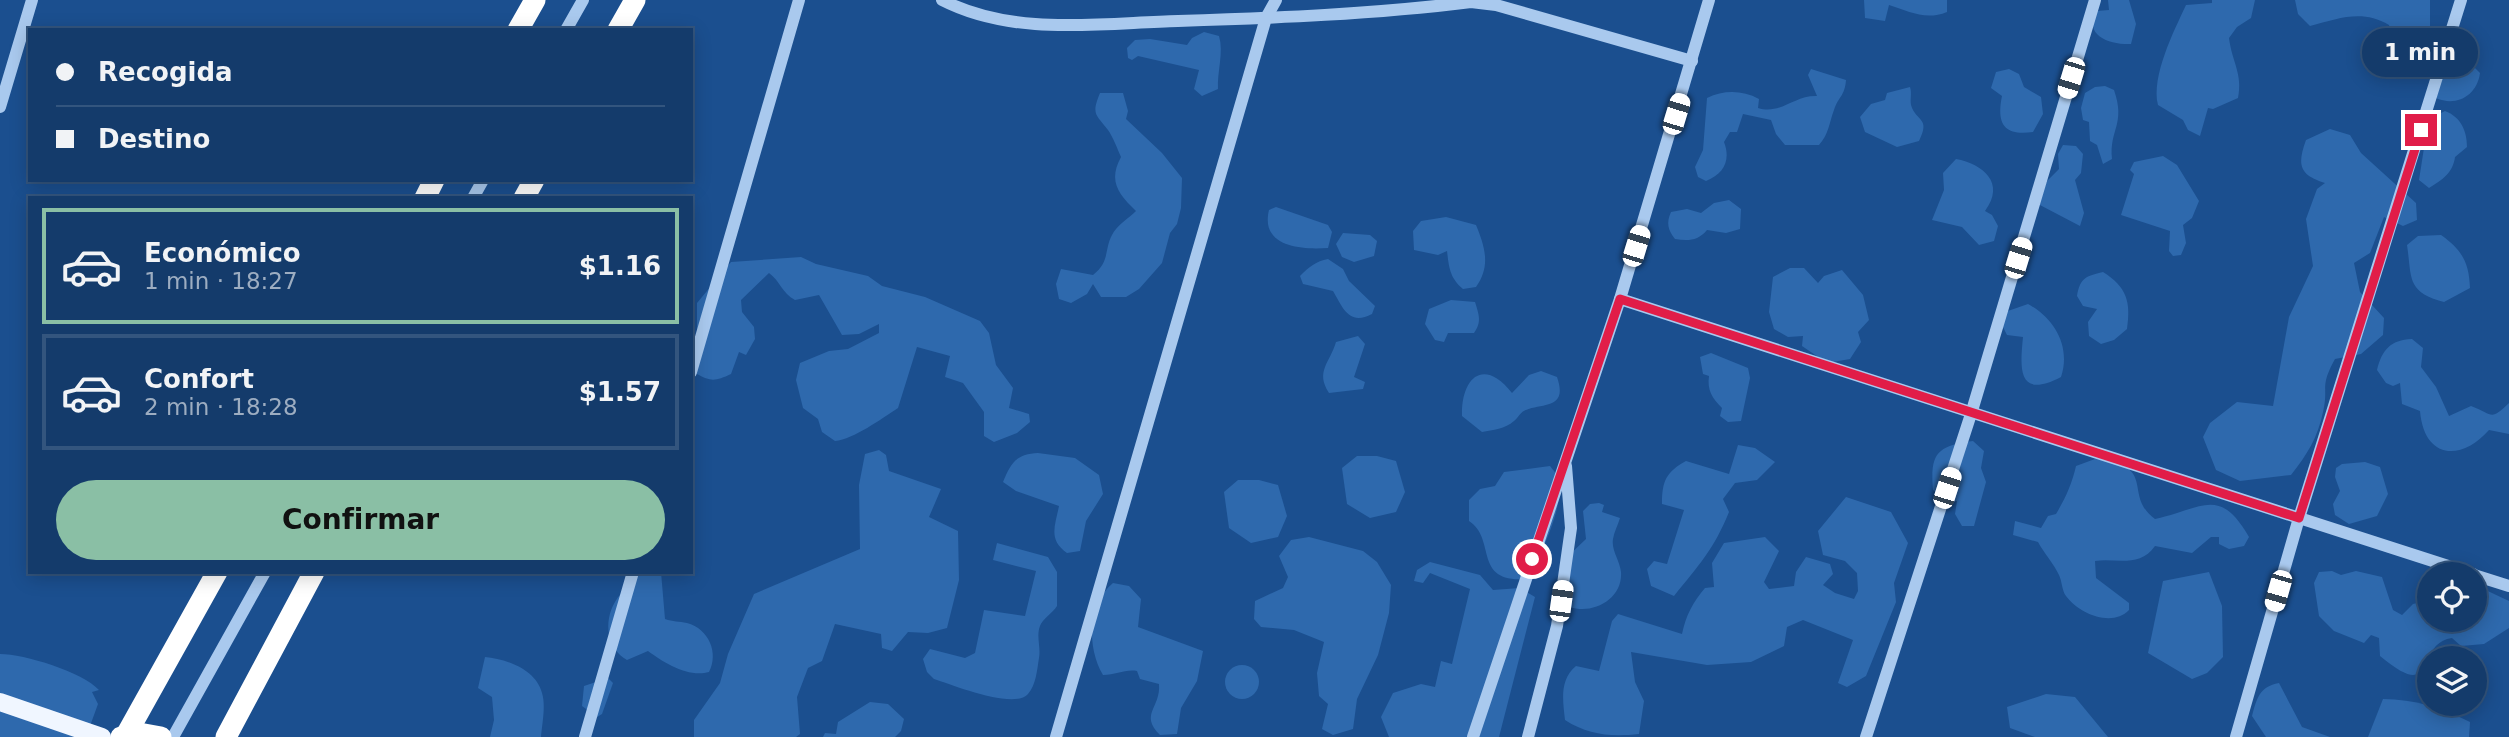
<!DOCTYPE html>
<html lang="es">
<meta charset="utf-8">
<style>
:root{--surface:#143b6b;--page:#214673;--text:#f1f3f6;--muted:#9dadc1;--line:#33557e;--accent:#8abfa5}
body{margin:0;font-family:"DejaVu Sans",sans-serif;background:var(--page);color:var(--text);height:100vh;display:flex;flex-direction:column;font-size:26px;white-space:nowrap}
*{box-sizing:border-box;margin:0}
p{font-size:23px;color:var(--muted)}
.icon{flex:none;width:38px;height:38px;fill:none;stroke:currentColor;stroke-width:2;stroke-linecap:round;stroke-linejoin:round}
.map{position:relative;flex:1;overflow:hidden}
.details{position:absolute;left:28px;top:196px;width:665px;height:378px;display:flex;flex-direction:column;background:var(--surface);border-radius:0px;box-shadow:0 4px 18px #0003,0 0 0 2px var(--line)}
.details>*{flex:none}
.top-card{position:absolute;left:28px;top:28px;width:665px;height:154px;border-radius:0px;box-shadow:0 4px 18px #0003,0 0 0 2px var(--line);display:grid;align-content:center;height:154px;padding:0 28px;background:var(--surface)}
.controls{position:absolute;left:2417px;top:562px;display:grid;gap:14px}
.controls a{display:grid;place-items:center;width:70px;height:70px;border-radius:50%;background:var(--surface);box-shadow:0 4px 18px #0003,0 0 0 2px var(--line);font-size:35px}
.end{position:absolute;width:32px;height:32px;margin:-16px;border:9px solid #e11d48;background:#fff;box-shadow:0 0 0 4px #fff}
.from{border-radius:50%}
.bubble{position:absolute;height:49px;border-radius:24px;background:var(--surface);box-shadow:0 4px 18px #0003,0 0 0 2px var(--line);font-size:23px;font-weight:800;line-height:49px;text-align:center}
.car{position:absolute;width:21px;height:42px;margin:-21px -10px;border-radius:9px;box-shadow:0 0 5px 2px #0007;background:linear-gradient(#fff 24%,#345 0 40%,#fff 0 76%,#345 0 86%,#fff 0)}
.top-card b{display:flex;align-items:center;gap:24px;height:66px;font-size:26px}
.top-card b+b{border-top:2px solid var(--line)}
.top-card i{width:18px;height:18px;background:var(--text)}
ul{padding:12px 0 0;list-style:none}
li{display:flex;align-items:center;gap:21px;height:116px;margin:0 14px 10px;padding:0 14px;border:4px solid var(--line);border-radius:0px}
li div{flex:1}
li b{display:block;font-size:26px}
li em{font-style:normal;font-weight:800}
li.on{border-color:var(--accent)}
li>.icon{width:63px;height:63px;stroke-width:1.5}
.cta{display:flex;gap:14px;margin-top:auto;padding:14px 28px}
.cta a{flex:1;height:80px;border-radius:42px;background:var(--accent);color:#111;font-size:28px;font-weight:800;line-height:80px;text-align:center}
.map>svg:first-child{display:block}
</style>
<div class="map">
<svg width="2509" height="737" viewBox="0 0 2509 737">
<rect width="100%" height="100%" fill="#1b4f8f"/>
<g fill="#2e69ad">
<path d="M1864,0H1947V12C1925,21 1909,11 1889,5L1885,21L1865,18Z"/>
<path d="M2108,0H2129L2136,24L2131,44C2111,45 2082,36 2097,11L2109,10Z"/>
<path d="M2212,0H2255L2251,18L2237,27L2229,38C2232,62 2243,74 2238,98L2213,109L2208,108L2200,136L2188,130L2183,120L2158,105C2151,76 2174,31 2186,5L2212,3Z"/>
<path d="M2295,0H2430V37L2422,43L2408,66L2397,62L2389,25C2363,9 2339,18 2310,26L2298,14Z"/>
<path d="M1204,32L1219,36C1224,52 1217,72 1218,89L1202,96L1194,89L1199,70L1138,56L1132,60L1128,58L1127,48L1135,40L1150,39L1187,45L1192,38Z"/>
<path d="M2458,60L2469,62L2480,73C2477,96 2456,107 2436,98L2446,65Z"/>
<path d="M1811,69L1846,80C1845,96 1838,97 1834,110C1829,123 1829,134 1819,145H1785L1776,134L1771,120L1743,114L1737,132H1730L1724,142C1731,160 1724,174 1706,181L1698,177L1695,167L1703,150L1707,98C1724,90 1742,90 1759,99L1758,108C1781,115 1794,95 1817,96L1808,75Z"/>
<path d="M2009,69L2019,74L2024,87L2041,97L2043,114L2033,132C2005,136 1996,125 2002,96L1991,88L1996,72Z"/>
<path d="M2105,86L2114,90C2126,125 2109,129 2112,159L2103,164L2097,145L2090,141L2089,122L2083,120L2081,108L2085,93L2095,87Z"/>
<path d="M1910,87C1912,93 1910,99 1911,105C1916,122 1931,117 1919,141L1897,147L1865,132L1860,117L1871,104L1885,100L1887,93Z"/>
<path d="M1100,93H1123L1128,111L1126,119L1162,153L1182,178L1181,208L1177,224L1170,233L1162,263L1139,289L1126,297H1101L1093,284L1087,294L1071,303L1059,299L1056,284L1061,269L1093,275C1110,262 1104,250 1112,235C1116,226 1129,218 1136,211C1118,194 1108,181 1121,157C1117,148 1113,137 1108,130C1096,114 1091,115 1100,93Z"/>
<path d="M2445,111C2461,117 2467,131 2467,147L2455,157C2453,173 2442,180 2429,188L2419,180L2424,148L2431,137L2435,116Z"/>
<path d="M2330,129L2350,135L2361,153L2416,203L2417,220L2403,226L2384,217L2370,253L2354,263L2360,292L2384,318L2383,335L2361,354L2335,359C2319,388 2329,386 2323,412C2318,437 2307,455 2291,475L2240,481L2216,470L2203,437L2210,423L2237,402L2273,406L2289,317L2313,266L2306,219L2317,189L2325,183C2299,175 2297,165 2306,140Z"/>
<polygon points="2063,145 2076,146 2083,154 2081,173 2075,180 2084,213 2080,226 2038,204 2047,181 2059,169 2058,154"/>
<polygon points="2163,156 2177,165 2199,201 2192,218 2183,225 2186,243 2181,255 2173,256 2169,251 2170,231 2121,215 2134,174 2130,170 2134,162"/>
<path d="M1956,159C1983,164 2006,183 1985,211L1992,215L1998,226L1994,241L1979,245L1962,227L1932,220L1944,190L1943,173Z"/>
<path d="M1729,200L1741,209L1740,229L1726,233L1707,230C1698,241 1688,241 1675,239C1668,230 1666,223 1671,212L1687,209L1701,213L1714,203Z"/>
<path d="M1276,207L1328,225L1332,232L1328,248C1301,250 1260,247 1269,210Z"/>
<path d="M1446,217L1476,225C1485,247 1491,266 1476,287L1463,289C1450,278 1449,268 1447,251L1438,255L1414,250L1413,231L1421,221Z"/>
<polygon points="1343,233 1370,235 1377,241 1374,256 1354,262 1342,257 1336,244"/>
<path d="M2441,235C2462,250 2469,262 2470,288L2444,302C2406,292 2412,278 2407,245L2418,236Z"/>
<path d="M801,257L816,264L868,276L882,286L925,297L980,321L989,333L996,365L1013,388L1009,408L1029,414L1030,422L1017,433L994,442L984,436V412L963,383L945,377L950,356L917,347L898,408C881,419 854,439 835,441L822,432L818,419L803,408L796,380L800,363L829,351L848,349L879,333V324L859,334L842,335L819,295L795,300C782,293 780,281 769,273L741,300L742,312L754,327L755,339L746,355L739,352L731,374C716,381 711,382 697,374V303L731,262Z"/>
<path d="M1328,259L1343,269L1349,281L1375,306L1372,314C1349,326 1343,308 1333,291L1303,284L1300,276C1309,267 1316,261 1328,259Z"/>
<polygon points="1790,268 1804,268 1818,283 1824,276 1842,270 1863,295 1869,320 1858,332 1861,342 1850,359 1827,363 1802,346 1803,336 1788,337 1774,329 1769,312 1773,277"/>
<path d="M2103,272C2127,287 2131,302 2127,329L2114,340L2101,344L2089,336L2088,322L2097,309L2083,306L2077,296C2080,278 2086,276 2103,272Z"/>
<path d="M1451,300L1475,302C1479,315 1482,322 1474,333H1448L1444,342L1435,340L1425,324L1429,309Z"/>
<path d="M2028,304C2055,319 2071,347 2061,377C2017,400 2020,368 2023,337L2007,335L2002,325L2005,312Z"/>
<path d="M1358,336L1365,344L1354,377L1365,382L1363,389L1329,393C1315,371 1330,363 1336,342Z"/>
<path d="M2412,339L2423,348L2421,367L2436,387L2449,416L2471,406C2494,415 2490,421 2509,403V434L2489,430C2461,462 2424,459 2420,411L2402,404L2400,383L2393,386L2386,383L2377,370C2382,350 2390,340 2412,339Z"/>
<path d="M1711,353L1748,368L1750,378L1741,421L1728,422L1720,416L1722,408C1712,398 1707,390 1709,376L1703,374L1700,357Z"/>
<path d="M1541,371L1557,377C1568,409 1544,403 1526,410C1521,411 1518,418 1514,421C1505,429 1493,430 1482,432L1462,416C1461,377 1484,357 1512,393L1529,375Z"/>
<path d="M1973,441L1984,451L1981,468L1986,482L1974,526H1962L1955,514L1957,501L1947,500L1933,490C1930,453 1937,446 1973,441Z"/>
<path d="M1738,445L1755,448L1775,462L1757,480L1735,483L1723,499L1729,512C1714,549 1699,565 1674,596L1651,586L1647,569L1654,561L1667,564L1684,510L1662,504C1662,481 1666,472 1686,461L1729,474Z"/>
<polygon points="879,450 886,455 889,471 941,489 929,517 958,531 959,580 947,628 928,633 908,632 892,651 882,648 881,634 835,624 822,661 808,668 797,697 800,734 796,737 694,737 694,720 720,683 728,654 754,594 860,549 859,485 865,454"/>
<path d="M1038,453L1075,458L1099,475L1103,494L1086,521L1080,551L1067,553C1048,540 1055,526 1059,506L1016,491L1003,482C1011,462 1017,454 1038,453Z"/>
<polygon points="1357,456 1377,456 1396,461 1405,492 1396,512 1370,518 1347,504 1342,468"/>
<path d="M2095,459C2159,465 2122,495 2155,519C2202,509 2219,485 2249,537L2244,546L2229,549L2219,544V537H2211L2192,553L2155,546C2140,568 2116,558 2095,561L2096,578L2129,603V610C2113,627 2080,615 2066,596C2062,591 2062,581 2059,575C2054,564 2044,553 2038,542L2013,535L2015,521L2041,528L2048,516L2056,514C2065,499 2072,484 2076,466Z"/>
<polygon points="2365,462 2380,467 2388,494 2377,516 2349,524 2335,515 2333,504 2340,491 2335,477 2336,468 2342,464"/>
<path d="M1550,466C1553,470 1558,475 1559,480C1565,502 1540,561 1526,579C1472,583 1497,539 1469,521V500L1480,489L1495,486L1504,472Z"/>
<polygon points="1238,480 1259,480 1278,485 1287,516 1278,537 1251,543 1229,528 1224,492"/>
<path d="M1846,497L1891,512L1908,543L1894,583L1896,602L1866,676L1847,687L1838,683L1853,640L1803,620L1787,627L1784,646L1751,662L1707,665L1631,652L1635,682L1644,701L1639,734C1611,737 1588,735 1565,720C1563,701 1559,680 1576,666L1599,671L1612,621L1618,614L1682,634C1686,615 1693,602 1705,588L1714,587L1712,563L1724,543L1765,537L1779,551L1764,582L1769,589L1794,586L1796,572L1806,557L1830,564L1833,574L1823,585L1835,593L1854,599L1858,591L1857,573L1845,561L1823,555L1818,531Z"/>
<path d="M1599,503L1604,505L1602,512L1620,518C1618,525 1614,532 1613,539C1611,550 1620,561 1621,572C1623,599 1593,615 1570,607L1564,593V560L1586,539L1583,511L1590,504Z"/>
<polygon points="1309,537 1363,551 1377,562 1391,585 1389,613 1378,655 1357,699 1353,729 1333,735 1322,729 1328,704 1319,696 1317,673 1324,642 1294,630 1261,627 1254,619 1255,601 1283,588 1288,577 1279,556 1291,540"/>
<path d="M997,543L1048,557L1057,572V606C1053,613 1042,619 1040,626C1036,636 1041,647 1039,658C1037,670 1036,685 1028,694C1014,710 953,685 934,679L927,672L923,659L930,649L965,658L975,653L984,610L1025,616L1036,571L993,560Z"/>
<polygon points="1430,562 1480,575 1493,590 1520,588 1535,597 1499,737 1389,737 1381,717 1393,693 1421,684 1435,687 1441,661 1452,664 1470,589 1430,573 1423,583 1414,581 1417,570"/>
<path d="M2332,571L2341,575L2356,571L2382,577L2393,610L2402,615L2413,604L2429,600V620H2474L2475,585L2509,601V628L2484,644L2461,646L2452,638C2413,644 2439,705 2380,656L2379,638L2371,635L2364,643L2334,631L2319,616L2314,583L2319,572Z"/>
<path d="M640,572H661L665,619C673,622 679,621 687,623C709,629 719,653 709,672C689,678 664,663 648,651L627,660C607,649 603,622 615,602C621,590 636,584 640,572Z"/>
<polygon points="2209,572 2222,606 2223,657 2207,673 2192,679 2148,653 2163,581"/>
<path d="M1113,583L1129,586L1141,599L1138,627L1203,651L1197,681L1181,708L1177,734L1160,735C1139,714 1161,708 1159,684L1140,679L1137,671C1125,669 1116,675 1103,675C1087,648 1087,604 1113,583Z"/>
<path d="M0,654C24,654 83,672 99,690L92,692L98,704L86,737H0Z"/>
<path d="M485,657C506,659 536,669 542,693C546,706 542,724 541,737H490L494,720L492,697L478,688Z"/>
<circle cx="1242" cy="682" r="17"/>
<polygon points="608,678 613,683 602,714 597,717 582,706 584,686"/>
<path d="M2279,683L2302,727L2330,737H2266L2252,716C2257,698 2259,687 2279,683Z"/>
<polygon points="2046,694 2075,697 2108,737 2035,737 2010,728 2007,707"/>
<path d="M2383,699C2414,699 2442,708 2470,722L2469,737H2368Z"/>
<polygon points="870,702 888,704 904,719 901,731 895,737 823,737 825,733 836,734 838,722"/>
</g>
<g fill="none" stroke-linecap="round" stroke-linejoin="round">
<g stroke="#a9c9ee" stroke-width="12">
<path d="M942,0C1014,37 1100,23 1178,21C1276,18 1374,14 1471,2L1496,5L1692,61"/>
<polyline points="566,30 583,0"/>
<polyline points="0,107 32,0"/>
<polyline points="473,198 483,180"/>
<polyline points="1620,299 2473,574"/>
<polyline points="691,372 799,0"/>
<polyline points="2474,575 2509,586"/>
<polyline points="173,737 265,572"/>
<polyline points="585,737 633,572"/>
<polyline points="1056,737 1266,18 1276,0"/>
<polyline points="1473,737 1620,299 1709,0"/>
<polyline points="1528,737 1557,626 1571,528 1566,466"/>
<polyline points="1866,737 1971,414 2095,0"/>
<polyline points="2236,737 2299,518 2461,0"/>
</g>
<polyline stroke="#f0f6ff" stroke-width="18" points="0,702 102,737"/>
<g stroke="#fff" stroke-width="21">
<polyline points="518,30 535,0"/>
<polyline points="618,30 635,0"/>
<polyline points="425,198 434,180"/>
<polyline points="524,198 534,180"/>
<polyline points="126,735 217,572"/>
<polyline points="121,737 139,733 161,737"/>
<polyline points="226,737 314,572"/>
</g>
</g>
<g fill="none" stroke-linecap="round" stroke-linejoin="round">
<polyline stroke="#e11d48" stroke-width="9" points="1532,559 1620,299 2299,518 2421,130"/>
</g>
</svg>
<div class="controls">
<a><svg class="icon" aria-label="locate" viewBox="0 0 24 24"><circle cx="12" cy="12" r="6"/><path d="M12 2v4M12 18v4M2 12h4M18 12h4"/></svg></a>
<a><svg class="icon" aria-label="layers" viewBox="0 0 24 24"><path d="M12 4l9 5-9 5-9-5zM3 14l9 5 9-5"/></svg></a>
</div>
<i class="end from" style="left:1532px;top:559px"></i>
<i class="end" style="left:2421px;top:130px"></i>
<div class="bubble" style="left:2362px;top:28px;width:116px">1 min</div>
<i class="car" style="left:2071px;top:78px;rotate:197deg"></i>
<i class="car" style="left:1676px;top:114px;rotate:17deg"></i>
<i class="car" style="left:1636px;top:246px;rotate:17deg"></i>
<i class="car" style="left:2018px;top:258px;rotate:17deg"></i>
<i class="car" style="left:1947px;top:488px;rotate:18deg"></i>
<i class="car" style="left:2278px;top:591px;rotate:196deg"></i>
<i class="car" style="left:1561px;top:601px;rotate:8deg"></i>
<div class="top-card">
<b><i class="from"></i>Recogida</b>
<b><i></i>Destino</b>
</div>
<section class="details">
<ul>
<li class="on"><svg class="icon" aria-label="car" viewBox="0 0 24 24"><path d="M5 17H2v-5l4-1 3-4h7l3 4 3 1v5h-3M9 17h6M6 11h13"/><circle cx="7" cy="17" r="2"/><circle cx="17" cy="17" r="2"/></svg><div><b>Económico</b><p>1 min · 18:27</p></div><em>$1.16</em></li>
<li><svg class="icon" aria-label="car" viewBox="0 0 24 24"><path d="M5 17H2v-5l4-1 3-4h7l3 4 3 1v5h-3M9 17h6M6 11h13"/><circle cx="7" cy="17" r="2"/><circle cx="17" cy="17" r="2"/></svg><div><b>Confort</b><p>2 min · 18:28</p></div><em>$1.57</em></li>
</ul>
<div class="cta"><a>Confirmar</a></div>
</section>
</div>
